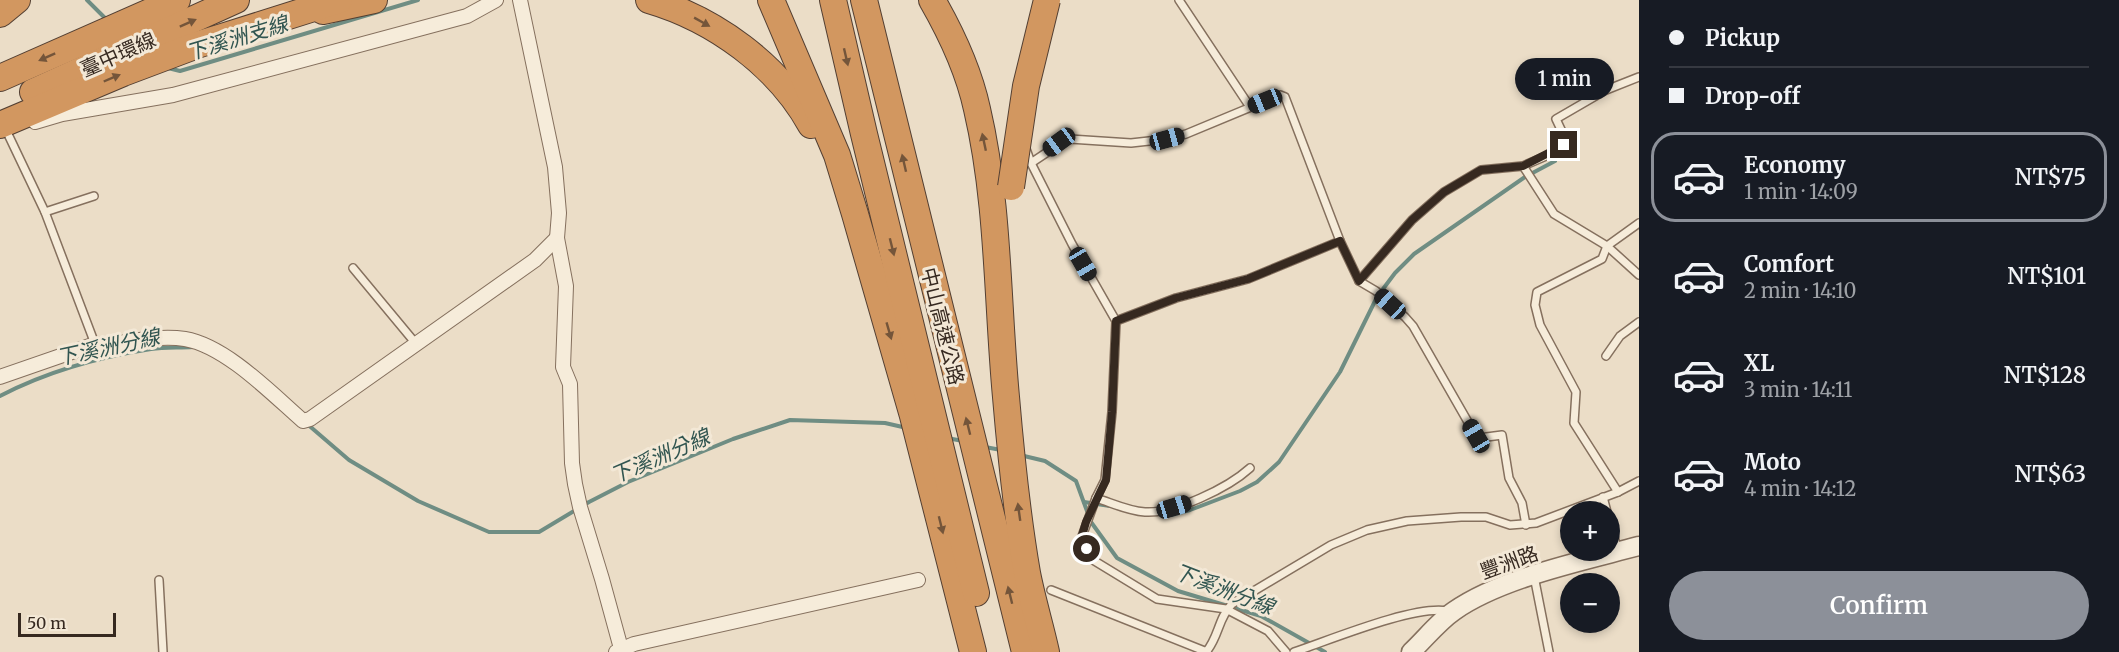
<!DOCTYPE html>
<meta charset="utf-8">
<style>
:root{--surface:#171b24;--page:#20242c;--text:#f1f3f6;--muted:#9ea1a6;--line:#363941;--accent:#8c9099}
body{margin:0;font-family:Merriweather,"Noto Sans TC",serif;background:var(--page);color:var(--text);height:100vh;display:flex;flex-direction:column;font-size:22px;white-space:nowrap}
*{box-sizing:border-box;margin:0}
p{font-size:20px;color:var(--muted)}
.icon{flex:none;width:33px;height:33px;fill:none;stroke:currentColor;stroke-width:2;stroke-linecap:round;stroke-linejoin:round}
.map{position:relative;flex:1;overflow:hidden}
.drawer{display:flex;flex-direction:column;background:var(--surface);width:480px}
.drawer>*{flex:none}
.guide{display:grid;align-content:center;height:132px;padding:0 30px;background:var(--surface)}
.buttons{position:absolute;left:1560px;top:501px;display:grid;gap:12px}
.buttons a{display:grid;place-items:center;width:60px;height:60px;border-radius:50%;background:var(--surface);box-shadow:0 3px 9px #0003;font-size:30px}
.scale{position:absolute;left:18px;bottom:15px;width:98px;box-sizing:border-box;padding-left:6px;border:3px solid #362920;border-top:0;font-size:16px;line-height:21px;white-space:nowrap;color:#362920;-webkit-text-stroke:4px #f3e8d6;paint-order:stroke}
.end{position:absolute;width:27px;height:27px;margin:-14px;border:8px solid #362920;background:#fff;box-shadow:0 0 0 3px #fff}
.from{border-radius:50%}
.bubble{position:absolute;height:42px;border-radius:21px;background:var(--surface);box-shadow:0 3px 9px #0003;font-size:20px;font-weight:600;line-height:42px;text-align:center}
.car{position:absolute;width:18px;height:36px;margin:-18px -9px;border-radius:8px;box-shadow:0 0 4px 2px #0007;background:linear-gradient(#222 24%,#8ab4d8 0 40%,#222 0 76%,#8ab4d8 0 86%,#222 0)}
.guide b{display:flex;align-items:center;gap:21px;height:57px;font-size:22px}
.guide b+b{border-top:2px solid var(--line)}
.guide i{width:15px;height:15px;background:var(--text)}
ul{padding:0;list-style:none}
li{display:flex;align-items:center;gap:18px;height:90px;margin:0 12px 9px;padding:0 18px;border:3px solid transparent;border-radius:24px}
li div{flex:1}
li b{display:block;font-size:22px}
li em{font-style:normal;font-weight:600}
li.current{border-color:var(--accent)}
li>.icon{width:54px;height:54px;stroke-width:1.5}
.primary-button{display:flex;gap:12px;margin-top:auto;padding:12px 30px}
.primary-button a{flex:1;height:69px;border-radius:36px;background:var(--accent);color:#fff;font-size:24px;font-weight:600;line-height:69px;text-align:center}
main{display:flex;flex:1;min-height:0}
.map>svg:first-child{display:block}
</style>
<main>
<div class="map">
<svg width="1639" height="652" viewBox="0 0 1639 652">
<rect width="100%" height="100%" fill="#ebddc7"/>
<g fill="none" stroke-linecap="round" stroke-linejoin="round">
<g stroke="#6f8d83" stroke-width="4">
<polyline points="87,0 107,20"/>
<polyline points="168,68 180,71 418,0"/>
<path d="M0,396C46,372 99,357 151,349C165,347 179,348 193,347"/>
<polyline points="306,423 349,460 418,501 489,532 539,532 589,502 628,482 733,439 790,420 885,423 907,428"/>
<polyline points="947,438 963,441"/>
<polyline points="985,447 1001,450"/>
<polyline points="1020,455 1045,461 1076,481 1091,522 1117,558 1178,591 1261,616 1325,652"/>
<polyline points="1084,502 1110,506"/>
<polyline points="1159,514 1171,515 1190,510 1240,491 1257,482 1279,462 1340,372 1377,297 1395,273 1414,254 1525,177 1555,161"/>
</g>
<defs>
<g id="service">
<polyline points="1179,0 1250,107"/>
<polyline points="6,130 45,212 95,344"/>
<path d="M1026,149L1031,163L1072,244L1116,321L1112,412L1105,480L1096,498C1112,503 1128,511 1145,512C1174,514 1228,488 1250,468"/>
<polyline points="1031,163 1064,141 1070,139 1131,143 1167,139 1186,134 1280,95 1285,97 1340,241 1359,281 1376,291 1405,317 1413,326 1476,436 1479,438 1502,435 1509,478 1522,503 1526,525"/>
<polyline points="1523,166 1554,214 1607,246 1639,275"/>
<polyline points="45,212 94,196"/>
<polyline points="353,268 417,345"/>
<polyline points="1359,281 1412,220 1444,192 1481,170 1523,166 1553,153 1564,145 1565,138 1556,119 1606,90 1639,77"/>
<polyline points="1116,321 1176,298 1248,279 1340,241"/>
<polyline points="1606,356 1620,336 1639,322"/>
<polyline points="1618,492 1574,423 1576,392 1540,325 1535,305 1537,292 1602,259 1607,246 1639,223"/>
<polyline points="1603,497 1607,512"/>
<polyline points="1096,498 1081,539 1093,560 1157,599 1226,609 1268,631 1286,652"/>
<polyline points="1610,520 1617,549"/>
<polyline points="1534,576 1549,652"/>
<polyline points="159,580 163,652"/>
<polyline points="1051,590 1207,652"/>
<path d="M1206,652C1219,637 1218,618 1232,604L1331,545L1367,530L1407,521L1461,517H1486L1510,525L1536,523L1618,492L1639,481"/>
<path d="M1294,652C1330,640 1414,605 1447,611"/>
</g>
<g id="minor">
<polyline points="520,0 555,167 559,213 557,238 566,286 563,367 570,384 572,463 575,484 580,507 602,579 622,652"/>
<polyline points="35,122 62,114 173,95 467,16 496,0"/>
<path d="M0,377L95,344L102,346C129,342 158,335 185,339C226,346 272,394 303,421L310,419L535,260L557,238"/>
<polyline points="616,652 634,644 918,580"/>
</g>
<path id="tertiary" d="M1411,652C1425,639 1438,622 1454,611C1501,578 1583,561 1639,546"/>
<g id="motorway">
<path d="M649,0C714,19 778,65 811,125"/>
<polyline points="771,0 837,155 855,214 913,416 973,652"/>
<polyline points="833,0 864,134 976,593"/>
<polyline points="864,0 1025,652"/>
<path d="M932,0C951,33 969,72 977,109C999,203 997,301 1006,397C1011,456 1017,515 1027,573C1032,599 1040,625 1046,652"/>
<polyline points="323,11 374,0"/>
<polyline points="0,14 17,0"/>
<polyline points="0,78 177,0"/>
<polyline points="33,92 236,0"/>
<polyline points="0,125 123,73 200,44 339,0"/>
</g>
</defs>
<use href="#service" stroke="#85705e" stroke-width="10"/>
<use href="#minor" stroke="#85705e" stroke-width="16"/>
<use href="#tertiary" stroke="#85705e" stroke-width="21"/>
<use href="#motorway" stroke="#533f32" stroke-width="28"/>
<use href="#service" stroke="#f6ecda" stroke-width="7"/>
<use href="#minor" stroke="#f6ecda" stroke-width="14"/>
<use href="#tertiary" stroke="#f6ecda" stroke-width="18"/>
<use href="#motorway" stroke="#d29760" stroke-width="26"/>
<defs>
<polyline id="motorway-bridge" points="1011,187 1026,86 1047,0"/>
</defs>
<use href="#motorway-bridge" stroke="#533f32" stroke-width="28" stroke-linecap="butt"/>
<use href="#motorway-bridge" stroke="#d29760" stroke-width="26"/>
</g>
<defs><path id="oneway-solid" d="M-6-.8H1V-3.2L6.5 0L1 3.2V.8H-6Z" transform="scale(1.5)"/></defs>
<g fill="#74553a">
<use href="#oneway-solid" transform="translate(702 22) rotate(29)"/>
<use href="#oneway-solid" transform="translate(188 23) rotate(-24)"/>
<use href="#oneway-solid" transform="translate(47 57) rotate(156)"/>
<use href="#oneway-solid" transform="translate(846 57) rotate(77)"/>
<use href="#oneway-solid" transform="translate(112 78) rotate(-23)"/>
<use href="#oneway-solid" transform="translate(984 142) rotate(-102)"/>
<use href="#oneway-solid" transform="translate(904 163) rotate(-103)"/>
<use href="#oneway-solid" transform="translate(892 247) rotate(76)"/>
<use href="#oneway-solid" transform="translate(889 331) rotate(74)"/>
<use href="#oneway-solid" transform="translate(968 426) rotate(-104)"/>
<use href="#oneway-solid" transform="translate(1019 512) rotate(-98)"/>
<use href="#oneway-solid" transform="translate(941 525) rotate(76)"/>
<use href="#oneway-solid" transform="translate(1010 595) rotate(-104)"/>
</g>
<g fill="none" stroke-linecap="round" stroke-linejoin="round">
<polyline stroke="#362920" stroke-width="8" points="1087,549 1081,539 1086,522 1106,480 1112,412 1116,321 1176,298 1248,279 1340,241 1359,281 1412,220 1444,192 1481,170 1523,166 1564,145"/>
</g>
<g text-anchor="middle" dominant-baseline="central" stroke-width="6" stroke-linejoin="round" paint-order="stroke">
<g font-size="20" fill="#362920" stroke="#f3e8d6">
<text transform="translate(118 54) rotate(-24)">臺中環線</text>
<text transform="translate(943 326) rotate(76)">中山高速公路</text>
<text transform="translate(1509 562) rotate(-20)">豐洲路</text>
</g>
<g font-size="21" font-style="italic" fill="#315550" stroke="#f3e8d6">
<text transform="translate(237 38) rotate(-17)">下溪洲支線</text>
<text transform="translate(108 347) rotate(-12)">下溪洲分線</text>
<text transform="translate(660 456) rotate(-23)">下溪洲分線</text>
<text transform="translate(1224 589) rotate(21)">下溪洲分線</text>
</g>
</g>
</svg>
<div class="buttons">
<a>+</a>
<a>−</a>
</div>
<div class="scale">50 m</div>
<i class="end from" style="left:1087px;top:549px"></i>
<i class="end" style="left:1564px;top:145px"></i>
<div class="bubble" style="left:1515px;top:58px;width:99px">1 min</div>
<i class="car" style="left:1265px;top:101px;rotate:248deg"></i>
<i class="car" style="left:1167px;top:139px;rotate:75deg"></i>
<i class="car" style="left:1059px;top:142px;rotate:234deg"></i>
<i class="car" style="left:1083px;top:264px;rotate:150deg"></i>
<i class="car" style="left:1390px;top:304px;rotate:312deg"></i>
<i class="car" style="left:1476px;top:436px;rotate:330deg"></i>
<i class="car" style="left:1174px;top:507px;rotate:73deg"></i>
</div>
<section class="drawer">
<div class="guide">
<b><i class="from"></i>Pickup</b>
<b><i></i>Drop-off</b>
</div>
<ul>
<li class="current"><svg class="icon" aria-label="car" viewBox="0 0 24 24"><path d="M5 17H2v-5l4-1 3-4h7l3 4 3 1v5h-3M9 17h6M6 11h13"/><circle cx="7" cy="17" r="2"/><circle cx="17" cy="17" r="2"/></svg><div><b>Economy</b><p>1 min · 14:09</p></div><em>NT$75</em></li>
<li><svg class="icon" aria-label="car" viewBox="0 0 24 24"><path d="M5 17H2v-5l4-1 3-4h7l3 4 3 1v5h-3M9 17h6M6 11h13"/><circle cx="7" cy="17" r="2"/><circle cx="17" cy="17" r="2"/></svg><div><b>Comfort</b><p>2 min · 14:10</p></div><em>NT$101</em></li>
<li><svg class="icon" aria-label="car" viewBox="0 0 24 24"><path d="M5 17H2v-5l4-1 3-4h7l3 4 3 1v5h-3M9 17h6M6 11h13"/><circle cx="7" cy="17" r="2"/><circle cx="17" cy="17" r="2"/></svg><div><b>XL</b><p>3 min · 14:11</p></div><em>NT$128</em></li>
<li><svg class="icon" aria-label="car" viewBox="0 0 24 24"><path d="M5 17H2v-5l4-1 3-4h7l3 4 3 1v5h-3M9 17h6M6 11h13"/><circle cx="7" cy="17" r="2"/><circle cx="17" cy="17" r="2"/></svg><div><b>Moto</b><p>4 min · 14:12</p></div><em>NT$63</em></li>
</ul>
<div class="primary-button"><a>Confirm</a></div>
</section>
</main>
